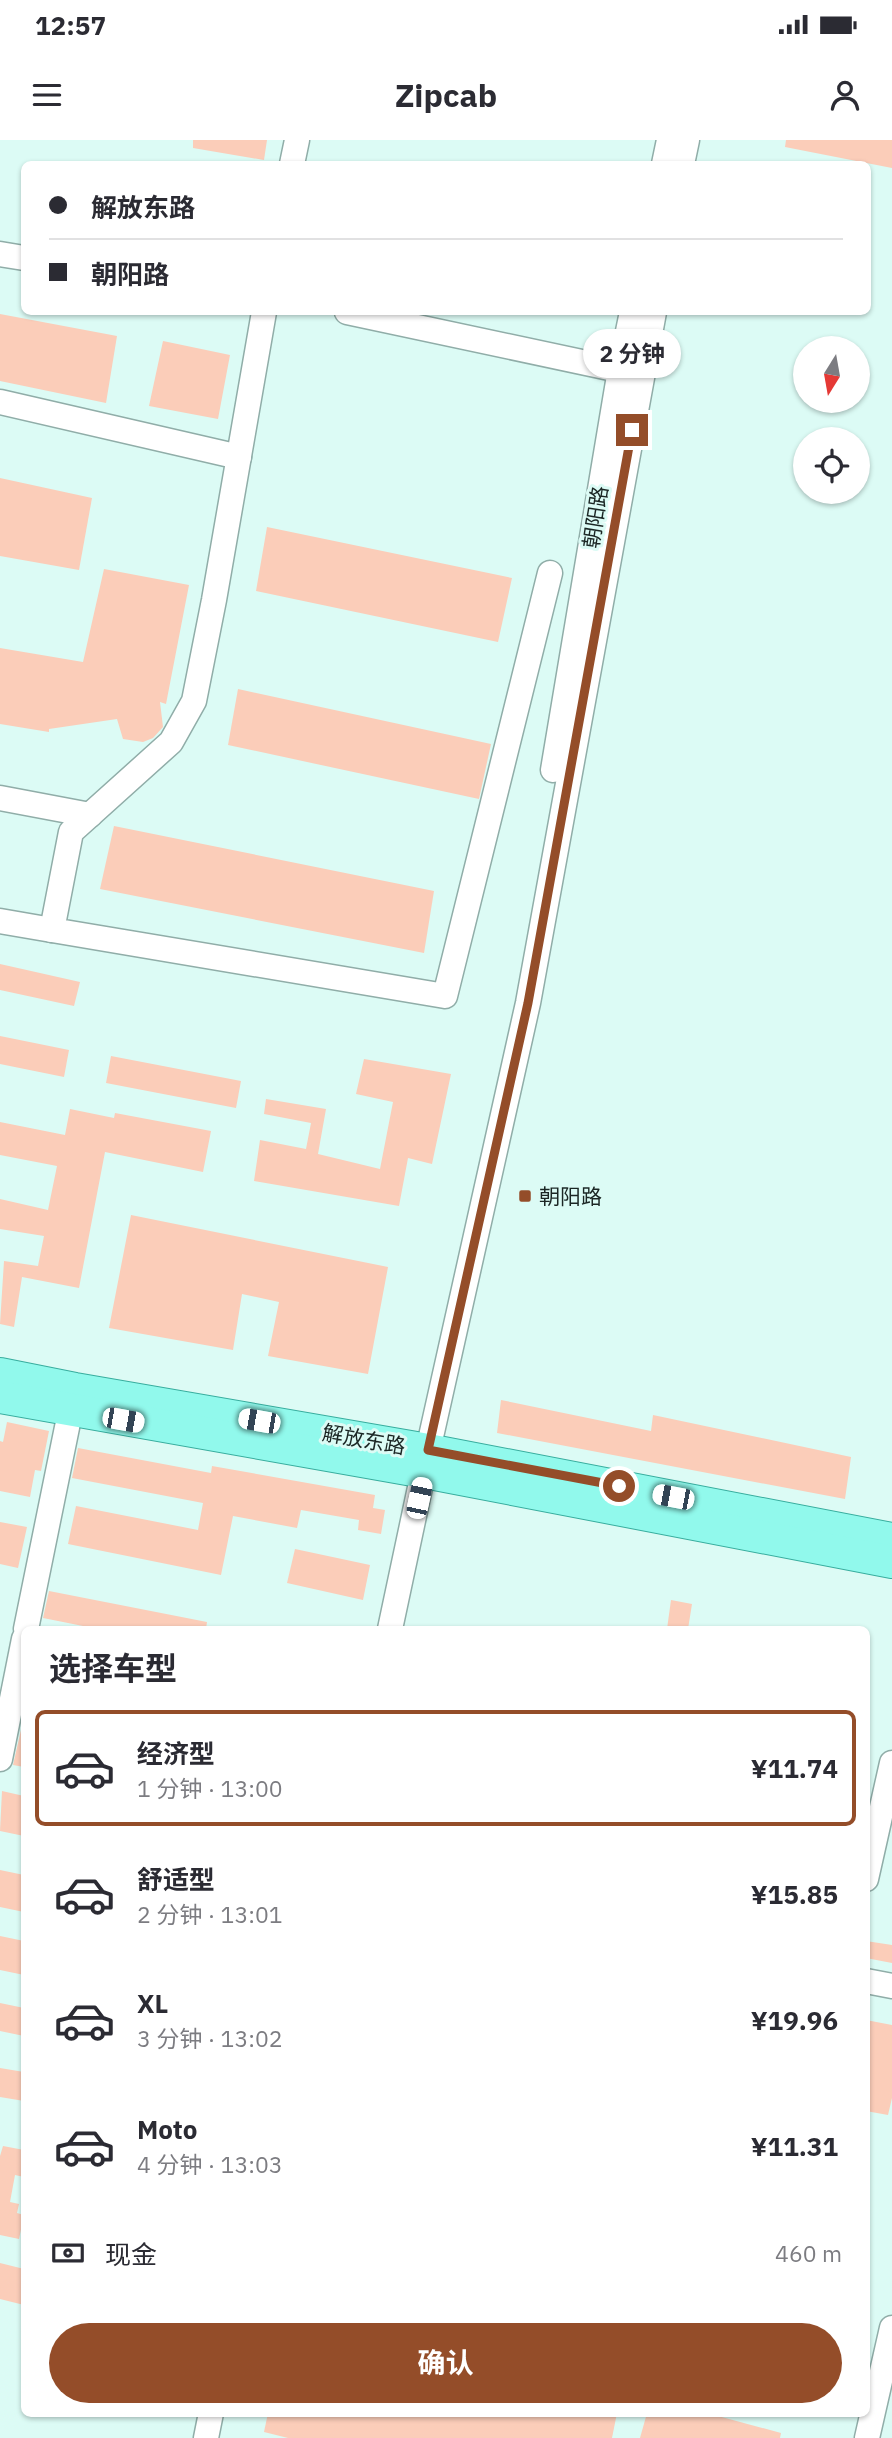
<!DOCTYPE html>
<html lang="zh">
<meta charset="utf-8">
<style>
:root{--surface:#fff;--page:#f7f7f7;--text:#2b2b33;--muted:#7c7c81;--line:#e1e1e2;--accent:#944d29}
body{margin:0;font-family:"IBM Plex Sans","Noto Sans SC",sans-serif;background:var(--page);color:var(--text);height:100vh;display:flex;flex-direction:column;font-size:26px;white-space:nowrap}
*{box-sizing:border-box;margin:0}
p{font-size:23px;color:var(--muted)}
.icon{flex:none;width:38px;height:38px;fill:none;stroke:currentColor;stroke-width:2;stroke-linecap:round;stroke-linejoin:round}
.map{position:relative;flex:1;overflow:hidden}
.sheet{position:absolute;left:21px;top:1486px;width:849px;height:791px;display:flex;flex-direction:column;background:var(--surface);border-radius:10px;box-shadow:0 2px 5px #0004}
.sheet>*{flex:none}
.top-card{position:absolute;left:21px;top:21px;width:850px;height:154px;border-radius:10px;box-shadow:0 2px 5px #0004;display:grid;align-content:center;height:154px;padding:0 28px;background:var(--surface)}
.needle{width:46px;rotate:191deg}
.controls{position:absolute;left:793px;top:196px;display:grid;gap:14px}
.controls a{display:grid;place-items:center;width:77px;height:77px;border-radius:50%;background:var(--surface);box-shadow:0 2px 5px #0004;font-size:35px}
.end{position:absolute;width:32px;height:32px;margin:-16px;border:9px solid #944d29;background:#fff;box-shadow:0 0 0 4px #fff}
.from{border-radius:50%}
.bubble{position:absolute;height:49px;border-radius:24px;background:var(--surface);box-shadow:0 2px 5px #0004;font-size:23px;font-weight:700;line-height:49px;text-align:center}
.car{position:absolute;width:21px;height:42px;margin:-21px -10px;border-radius:9px;box-shadow:0 0 5px 2px #0007;background:linear-gradient(#fff 24%,#345 0 40%,#fff 0 76%,#345 0 86%,#fff 0)}
.top-card b{display:flex;align-items:center;gap:24px;height:66px;font-size:26px}
.top-card b+b{border-top:2px solid var(--line)}
.top-card i{width:18px;height:18px;background:var(--text)}
ul{padding:0;list-style:none}
li{display:flex;align-items:center;gap:21px;height:116px;margin:0 14px 10px;padding:0 14px;border:4px solid transparent;border-radius:10px}
li div{flex:1}
li b{display:block;font-size:26px}
li em{font-style:normal;font-weight:700}
li.selected{border-color:var(--accent)}
li>.icon{width:63px;height:63px;stroke-width:1.5}
h2{padding:0 28px;font-size:32px;line-height:84px}
.pay{display:flex;align-items:center;gap:18px;height:77px;padding:0 28px;font-size:26px}
.pay p{margin-inline-start:auto}
.cta{display:flex;gap:14px;margin-top:auto;padding:14px 28px}
.cta a{flex:1;height:80px;border-radius:42px;background:var(--accent);color:#fff;font-size:28px;font-weight:700;line-height:80px;text-align:center}
.status{display:flex;justify-content:space-between;align-items:center;height:49px;padding:0 35px;background:var(--surface);direction:ltr}
.status svg{height:19px;fill:currentColor}
header{display:flex;justify-content:space-between;align-items:center;height:91px;padding:0 28px;background:var(--surface);font-size:32px;font-weight:700}
.map>svg:first-child{display:block}
</style>
<div class="status"><b>12:57</b><svg viewBox="0 0 49 12"><path d="M0 12V9h3v3zM5 12V6h3v6zM10 12V3h3v9zM15 12V0h3v12zM26 1h20v11H26zM47 4h2v5h-2z"/></svg></div>
<header><svg class="icon" aria-label="menu" viewBox="0 0 24 24"><path d="M4 6h16M4 12h16M4 18h16"/></svg>Zipcab<svg class="icon" aria-label="person" viewBox="0 0 24 24"><circle cx="12" cy="8" r="4"/><path d="M4 21q1-7 8-7t8 7"/></svg></header>
<div class="map">
<svg width="892" height="2298" viewBox="0 0 892 2298">
<rect width="100%" height="100%" fill="#dcfbf5"/>
<g fill="#fbcdb9">
<polygon points="193,0 267,0 264,20 193,8"/>
<polygon points="786,0 892,0 892,28 785,7"/>
<polygon points="0,174 117,196 106,263 0,241"/>
<polygon points="163,201 230,215 218,279 149,266"/>
<polygon points="0,338 92,358 79,430 0,416"/>
<polygon points="267,387 512,438 498,502 256,451"/>
<polygon points="104,429 189,445 166,564 160,562 163,587 153,598 143,602 123,599 117,579 49,589 49,592 0,584 0,508 83,522"/>
<polygon points="238,549 491,604 479,659 228,605"/>
<polygon points="114,686 434,751 424,813 100,749"/>
<polygon points="0,824 80,842 74,866 0,850"/>
<polygon points="0,896 69,910 64,937 0,924"/>
<polygon points="111,916 241,941 236,968 106,943"/>
<polygon points="364,919 451,934 432,1024 408,1018 399,1066 254,1041 260,1000 306,1009 311,983 264,974 266,959 326,969 318,1014 380,1029 393,962 356,954"/>
<polygon points="70,969 114,978 115,973 211,991 203,1032 105,1012 79,1148 22,1137 14,1187 0,1184 4,1121 38,1126 44,1096 0,1089 0,1059 48,1070 57,1026 0,1015 0,982 65,995"/>
<polygon points="131,1075 388,1127 368,1234 268,1216 279,1162 242,1154 233,1210 109,1188"/>
<polygon points="501,1260 651,1291 653,1275 851,1317 845,1359 497,1293"/>
<polygon points="7,1282 49,1291 41,1331 35,1330 30,1357 0,1351 0,1301 3,1302"/>
<polygon points="78,1308 211,1333 212,1326 375,1355 373,1368 385,1370 381,1394 358,1390 359,1380 301,1370 297,1388 233,1376 221,1435 68,1404 76,1366 198,1390 203,1363 72,1338"/>
<polygon points="0,1382 27,1387 18,1428 0,1424"/>
<polygon points="295,1409 370,1425 363,1460 287,1443"/>
<polygon points="49,1451 207,1482 206,1489 98,1489 43,1478"/>
<polygon points="671,1460 692,1464 688,1489 667,1489"/>
<polygon points="24,1577 24,1627 13,1625"/>
<polygon points="2,1651 24,1656 24,1696 0,1691"/>
<polygon points="0,1730 24,1735 24,1772 0,1767"/>
<polygon points="0,1796 24,1801 24,1835 0,1830"/>
<polygon points="866,1801 892,1805 892,1823 866,1818"/>
<polygon points="0,1863 24,1868 24,1896 0,1891"/>
<polygon points="866,1880 892,1885 892,1958 888,1975 866,1971"/>
<polygon points="0,1928 24,1932 24,1961 0,1957"/>
<polygon points="3,2006 24,2010 24,2037 15,2035 10,2062 19,2064 17,2073 24,2075 19,2099 0,2095 0,2016"/>
<polygon points="0,2123 24,2129 24,2165 0,2159"/>
<polygon points="268,2273 617,2273 612,2298 288,2298 264,2292"/>
<polygon points="647,2273 707,2273 781,2293 780,2298 640,2298"/>
</g>
<g fill="none" stroke-linecap="round" stroke-linejoin="round">
<defs>
<g id="minor">
<polyline points="292,24 297,0"/>
<polyline points="664,24 669,0"/>
<polyline points="682,24 687,0"/>
<polyline points="0,114 24,118"/>
<polyline points="264,172 214,460 194,561 171,602 71,692 52,790 445,856 550,433"/>
<polyline points="347,172 633,233"/>
<polyline points="0,262 239,317"/>
<polyline points="553,630 620,230 632,172"/>
<polyline points="0,658 90,675"/>
<polyline points="0,781 52,790"/>
<polyline points="26,1489 74,1253"/>
<polyline points="390,1489 428,1310 528,863 654,172"/>
<polyline points="0,1619 24,1499"/>
<polyline points="866,1739 892,1623"/>
<polyline points="866,1841 892,1846"/>
<polyline points="206,2298 211,2273"/>
<polyline points="867,2298 892,2188"/>
</g>
<g id="major">
<polyline points="0,1234 75,1249 428,1310 892,1399"/>
<polyline points="0,1257 424,1332 892,1422"/>
</g>
</defs>
<use href="#minor" stroke="#90ada8" stroke-width="27"/>
<use href="#major" stroke="#38ad9e" stroke-width="34"/>
<use href="#minor" stroke="#fff" stroke-width="24"/>
<use href="#major" stroke="#91f9ec" stroke-width="32"/>
</g>
<g fill="none" stroke-linecap="round" stroke-linejoin="round">
<polyline stroke="#944d29" stroke-width="9" points="619,1346 428,1310 528,863 632,290"/>
</g>
<rect fill="#944d29" stroke="#dcfbf5" stroke-width="2.5" x="518" y="1049" width="14" height="14" rx="3.5"/>
<g text-anchor="middle" dominant-baseline="central" stroke-width="6" stroke-linejoin="round" paint-order="stroke">
<g font-size="21" fill="#1b2624" stroke="#dcfbf5">
<text transform="translate(595 377) rotate(-81)">朝阳路</text>
<text transform="translate(364 1299) rotate(10)">解放东路</text>
</g>
<g font-size="21" fill="#1b2624" stroke="#dcfbf5" text-anchor="start">
<text x="539" y="1056">朝阳路</text>
</g>
</g>
</svg>
<div class="controls">
<a><svg class="needle" viewBox="-14 -14 28 28"><path d="M0-13l5 13h-10z" fill="#e53935"/><path d="M0 13l5-13h-10z" fill="#7c7c81"/></svg></a>
<a><svg class="icon" aria-label="locate" viewBox="0 0 24 24"><circle cx="12" cy="12" r="6"/><path d="M12 2v4M12 18v4M2 12h4M18 12h4"/></svg></a>
</div>
<i class="end from" style="left:619px;top:1346px"></i>
<i class="end" style="left:632px;top:290px"></i>
<div class="bubble" style="left:583px;top:189px;width:98px">2 分钟</div>
<i class="car" style="left:123px;top:1280px;rotate:100deg"></i>
<i class="car" style="left:259px;top:1281px;rotate:280deg"></i>
<i class="car" style="left:673px;top:1357px;rotate:281deg"></i>
<i class="car" style="left:419px;top:1358px;rotate:12deg"></i>
<div class="top-card">
<b><i class="from"></i>解放东路</b>
<b><i></i>朝阳路</b>
</div>
<section class="sheet">
<h2>选择车型</h2>
<ul>
<li class="selected"><svg class="icon" aria-label="car" viewBox="0 0 24 24"><path d="M5 17H2v-5l4-1 3-4h7l3 4 3 1v5h-3M9 17h6M6 11h13"/><circle cx="7" cy="17" r="2"/><circle cx="17" cy="17" r="2"/></svg><div><b>经济型</b><p>1 分钟 · 13:00</p></div><em>¥11.74</em></li>
<li><svg class="icon" aria-label="car" viewBox="0 0 24 24"><path d="M5 17H2v-5l4-1 3-4h7l3 4 3 1v5h-3M9 17h6M6 11h13"/><circle cx="7" cy="17" r="2"/><circle cx="17" cy="17" r="2"/></svg><div><b>舒适型</b><p>2 分钟 · 13:01</p></div><em>¥15.85</em></li>
<li><svg class="icon" aria-label="car" viewBox="0 0 24 24"><path d="M5 17H2v-5l4-1 3-4h7l3 4 3 1v5h-3M9 17h6M6 11h13"/><circle cx="7" cy="17" r="2"/><circle cx="17" cy="17" r="2"/></svg><div><b>XL</b><p>3 分钟 · 13:02</p></div><em>¥19.96</em></li>
<li><svg class="icon" aria-label="car" viewBox="0 0 24 24"><path d="M5 17H2v-5l4-1 3-4h7l3 4 3 1v5h-3M9 17h6M6 11h13"/><circle cx="7" cy="17" r="2"/><circle cx="17" cy="17" r="2"/></svg><div><b>Moto</b><p>4 分钟 · 13:03</p></div><em>¥11.31</em></li>
</ul>
<div class="pay"><svg class="icon" aria-label="cash" viewBox="0 0 24 24"><path d="M3 7h18v10H3z"/><circle cx="12" cy="12" r="2"/></svg>现金<p>460 m</p></div>
<div class="cta"><a>确认</a></div>
</section>
</div>
